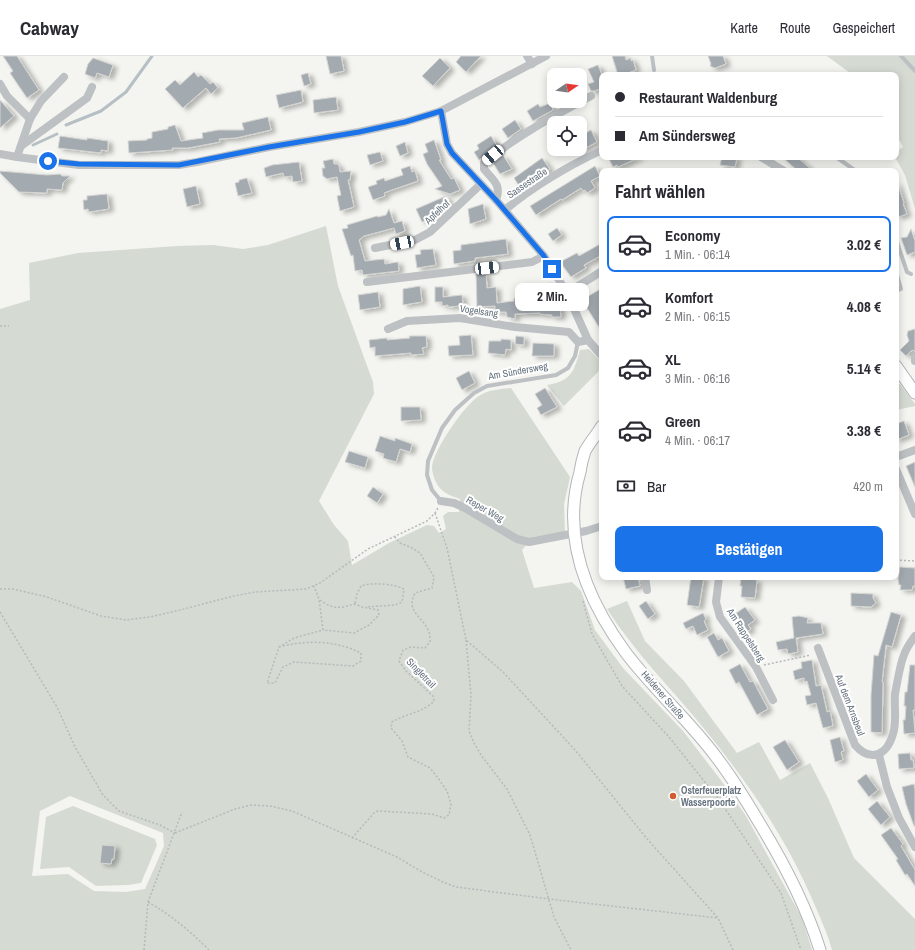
<!DOCTYPE html>
<html lang="de">
<meta charset="utf-8">
<style>
:root{--surface:#fff;--page:#f7f7f7;--text:#2b2b33;--muted:#7c7c81;--line:#e1e1e2;--accent:#1a73e8}
body{margin:0;font-family:"Archivo Narrow",sans-serif;background:var(--page);color:var(--text);height:100vh;display:flex;flex-direction:column;font-size:15px;white-space:nowrap}
*{box-sizing:border-box;margin:0}
p{font-size:13px;color:var(--muted)}
.icon{flex:none;width:22px;height:22px;fill:none;stroke:currentColor;stroke-width:2;stroke-linecap:round;stroke-linejoin:round}
.map{position:relative;flex:1;overflow:hidden}
.side{position:absolute;left:599px;top:112px;width:300px;height:412px;display:flex;flex-direction:column;background:var(--surface);border-radius:8px;box-shadow:0 2px 10px #0003}
.side>*{flex:none}
.guide{position:absolute;left:599px;top:16px;width:300px;height:88px;border-radius:8px;box-shadow:0 2px 10px #0003;display:grid;align-content:center;height:88px;padding:0 16px;background:var(--surface)}
.needle{width:26px;rotate:77deg}
.buttons{position:absolute;left:547px;top:12px;display:grid;gap:8px}
.buttons a{display:grid;place-items:center;width:40px;height:40px;border-radius:8px;background:var(--surface);box-shadow:0 2px 10px #0003;font-size:20px}
.end{position:absolute;width:18px;height:18px;margin:-9px;border:5px solid #1a73e8;background:#fff;box-shadow:0 0 0 2px #fff}
.from{border-radius:50%}
.bubble{position:absolute;height:28px;border-radius:8px;background:var(--surface);box-shadow:0 2px 10px #0003;font-size:13px;font-weight:700;line-height:28px;text-align:center}
.car{position:absolute;width:12px;height:24px;margin:-12px -6px;border-radius:5px;box-shadow:0 0 3px 1px #0007;background:linear-gradient(#fff 24%,#345 0 40%,#fff 0 76%,#345 0 86%,#fff 0)}
.guide b{display:flex;align-items:center;gap:14px;height:38px;font-size:15px}
.guide b+b{border-top:1px solid var(--line)}
.guide i{width:10px;height:10px;background:var(--text)}
ul{padding:0;list-style:none}
li{display:flex;align-items:center;gap:12px;height:56px;margin:0 8px 6px;padding:0 8px;border:2px solid transparent;border-radius:8px}
li div{flex:1}
li b{display:block;font-size:15px}
li em{font-style:normal;font-weight:700}
li.current{border-color:var(--accent)}
li>.icon{width:36px;height:36px;stroke-width:1.5}
h2{padding:0 16px;font-size:18px;line-height:48px}
.pay{display:flex;align-items:center;gap:10px;height:44px;padding:0 16px;font-size:15px}
.pay p{margin-inline-start:auto}
.cta{display:flex;gap:8px;margin-top:auto;padding:8px 16px}
.cta a{flex:1;height:46px;border-radius:8px;background:var(--accent);color:#fff;font-size:16px;font-weight:700;line-height:46px;text-align:center}
header{display:flex;align-items:center;gap:24px;box-sizing:border-box;height:56px;padding:0 20px;background:var(--surface);border-bottom:1px solid var(--line)}
header strong{font-size:19px}
nav{display:flex;gap:22px;margin-inline-start:auto;font-size:14px}
.map>svg:first-child{display:block}
</style>
<header>
<strong>Cabway</strong>
<nav><a>Karte</a><a>Route</a><a>Gespeichert</a></nav>
</header>
<div class="map">
<svg width="915" height="894" viewBox="0 0 915 894">
<defs>
<filter id="shadow"><feDropShadow dx="4.5" dy="2.5" stdDeviation="2" flood-color="#0004"/></filter>
</defs>
<rect width="100%" height="100%" fill="#f4f4f0"/>
<g fill="#d5dad2" fill-rule="evenodd">
<polygon points="827,0 915,0 915,153 905,119 895,101 896,101 896,96 903,91 896,78 896,19 853,19"/>
<path d="M326,170L338,230L373,326L374,338L319,445L334,469L348,485L352,509L389,487L427,469L434,470L439,477L446,473L443,460L448,456H459L460,443C451,440 440,436 436,426C434,423 432,415 432,411C433,395 465,348 479,340C488,334 501,333 511,332L570,421L564,448L565,476L533,481L522,494L534,532L572,526L581,535L595,574L623,612L683,675L720,723L746,760L802,862L812,894H0V253L30,244L29,207L78,197L177,190L213,189L243,193L268,189ZM70,740L163,777L164,790L145,833L126,836L94,835L68,818L32,820L40,755Z"/>
<path d="M589,293L602,307V312L564,350L547,329C571,325 574,316 580,294Z"/>
<polygon points="896,323 915,348 915,350 896,354"/>
<path d="M627,545L645,585L684,625L737,697L759,686L780,724L810,707L828,742L854,802L915,863V894H832C828,879 822,866 816,852C789,787 750,729 706,675C673,634 635,597 607,553Z"/>
<polygon points="73,750 155,783 157,789 141,827 128,829 96,830 69,811 40,813 46,761"/>
</g>
<g fill="none" stroke-linecap="round" stroke-linejoin="round">
<g stroke="#b6c0c4" stroke-width="3">
<polyline points="66,69 101,55 126,36 152,0"/>
<polyline points="33,89 57,78"/>
</g>
</g>
<g fill="#a4abb0" stroke="#d5d5d3" filter="url(#shadow)">
<polygon points="3,0 17,0 39,34 27,42 10,17 13,15"/>
<polygon points="326,0 341,0 344,15 330,18"/>
<polygon points="461,0 481,0 466,16 456,6"/>
<polygon points="612,0 625,0 626,4 631,2 631,5 633,4 636,14 622,19 618,19"/>
<polygon points="708,0 723,0 726,8 715,12 710,10 711,8"/>
<polygon points="93,2 113,9 109,21 97,17 95,22 85,18 88,8"/>
<polygon points="440,2 450,12 433,30 422,20"/>
<polygon points="598,9 602,19 602,32 594,35 591,35 588,28 594,26 588,13"/>
<polygon points="194,16 198,21 201,19 210,28 213,26 218,32 211,38 206,32 183,52 165,33 175,24 180,29"/>
<polygon points="308,17 311,28 304,30 301,19"/>
<polygon points="301,34 303,46 279,52 276,39"/>
<polygon points="336,41 338,54 314,57 313,44"/>
<polygon points="0,44 14,60 0,72"/>
<polygon points="551,47 553,54 533,65 527,55 538,48 540,51"/>
<polygon points="268,61 271,74 236,82 219,83 220,86 188,92 172,92 173,94 129,97 128,85 147,84 147,83 152,82 152,76 168,73 168,71 175,69 181,85 203,82 202,77 218,74 244,74 242,67"/>
<polygon points="515,64 521,73 508,82 502,73"/>
<polygon points="591,74 597,86 580,95 580,80"/>
<polygon points="60,80 87,84 87,82 108,85 108,95 101,94 101,97 58,92"/>
<polygon points="491,80 497,90 479,104 474,96 479,93 477,89"/>
<polygon points="434,84 441,104 439,104 451,123 454,122 460,134 450,138 435,133 442,130 427,108 423,98 428,96 425,88"/>
<polygon points="405,86 408,97 400,100 396,90"/>
<polygon points="380,96 383,105 370,109 367,99"/>
<polygon points="503,99 512,113 500,118 493,107"/>
<polygon points="608,101 640,101 618,111 617,109 613,111"/>
<polygon points="722,101 737,101 735,111 720,109"/>
<polygon points="782,101 797,101 813,115 798,115"/>
<polygon points="542,102 550,113 521,133 514,122"/>
<polygon points="333,103 334,108 337,108 339,110 340,116 351,115 350,124 348,124 354,151 340,155 337,140 341,139 337,121 327,123 323,120 322,112 325,112 323,105"/>
<polygon points="299,106 302,125 293,126 292,120 284,121 283,117 266,121 264,112 272,109"/>
<polygon points="410,110 412,116 415,115 418,125 389,135 384,137 385,140 373,144 368,131 377,128 376,125 384,122 385,125 403,119 401,113"/>
<polygon points="595,110 600,120 591,125 595,132 587,137 585,134 583,135 581,132 562,144 561,143 536,159 530,150"/>
<polygon points="0,115 47,119 60,118 62,120 70,120 63,127 62,134 47,133 47,137 19,136 0,117"/>
<polygon points="247,122 252,137 238,140 235,127 239,126 239,124"/>
<polygon points="896,127 897,127 904,147 903,148 907,158 898,161 896,157"/>
<polygon points="196,130 200,148 187,151 183,133"/>
<polygon points="107,138 109,153 89,156 88,153 84,154 83,144 87,144 87,140"/>
<polygon points="446,140 450,149 434,157 433,161 422,166 416,153"/>
<polygon points="483,148 486,163 470,168 468,153"/>
<polygon points="389,153 394,167 402,165 405,175 396,178 394,172 364,180 359,184 365,205 384,203 385,208 398,206 399,215 363,219 362,214 355,215 353,199 351,200 342,173 348,172 347,169 377,160 378,161 386,159"/>
<polygon points="557,172 562,179 553,185 548,178"/>
<polygon points="911,173 915,185 915,196 907,199 901,182 907,181"/>
<polygon points="506,183 508,198 475,202 475,205 454,208 453,195 461,194 461,189"/>
<polygon points="602,187 602,199 584,209 586,212 571,221 560,206 577,197 579,200"/>
<polygon points="433,193 436,209 417,212 415,199 421,198 420,194"/>
<polygon points="486,217 487,232 496,231 497,247 514,245 514,242 526,243 526,247 546,244 544,228 551,227 553,244 559,243 561,261 552,261 552,259 540,258 540,257 515,258 515,263 507,261 506,256 495,256 495,250 477,251 476,218"/>
<polygon points="420,230 422,246 403,249 403,233"/>
<polygon points="435,231 443,231 443,241 462,239 463,248 460,248 460,250 448,251 448,249 442,250 442,246 435,246"/>
<polygon points="602,232 602,276 582,244"/>
<polygon points="378,236 380,251 360,254 358,239"/>
<polygon points="915,273 915,296 913,294 911,295 906,300 900,294 909,285 907,279 908,275"/>
<polygon points="471,279 473,299 449,300 448,290 460,289 459,280"/>
<polygon points="409,280 426,280 427,291 422,292 424,298 411,299 411,297 375,300 375,291 370,292 369,284 387,282 387,284 410,282"/>
<polygon points="516,280 524,281 524,289 515,288"/>
<polygon points="501,283 511,284 511,294 506,293 505,299 488,297 489,285 501,285"/>
<polygon points="533,287 554,288 554,300 532,300"/>
<polygon points="469,315 475,327 462,334 456,322"/>
<polygon points="545,332 557,351 541,359 537,352 542,349 535,338"/>
<polygon points="401,351 420,351 421,364 401,365"/>
<polygon points="904,365 909,379 896,384 896,368"/>
<polygon points="380,380 395,385 395,382 412,388 410,396 400,393 396,406 383,402 384,398 375,395"/>
<polygon points="349,395 368,401 365,412 345,406"/>
<polygon points="915,406 915,431 906,410"/>
<polygon points="373,431 383,438 377,447 367,440"/>
<polygon points="900,511 915,512 915,530 913,530 912,534 900,534 901,529 899,529 898,523"/>
<polygon points="623,521 638,521 640,530 626,533"/>
<polygon points="691,521 704,521 699,551 687,549"/>
<polygon points="741,522 757,524 755,542 741,541 742,530 740,530"/>
<polygon points="851,537 873,538 873,542 876,547 871,551 851,550"/>
<polygon points="646,545 655,558 648,563 639,550"/>
<polygon points="745,551 755,564 748,569 751,573 745,577 732,560"/>
<polygon points="891,556 901,559 892,591 886,589 882,626 883,626 882,677 871,676 871,639 874,599 878,600"/>
<polygon points="703,557 706,563 704,565 708,574 697,579 693,570 686,573 683,567"/>
<polygon points="799,560 808,562 807,567 821,567 823,578 796,582 798,596 788,598 787,593 778,594 776,586 794,582 792,561"/>
<polygon points="714,577 718,584 722,582 729,595 718,601 707,581"/>
<polygon points="812,604 816,630 821,629 827,656 830,655 833,670 823,672 816,647 807,649 805,640 811,639 807,625 804,626 804,622 795,624 793,615 802,612 801,606"/>
<polygon points="740,608 750,626 753,625 768,653 757,659 739,626 736,628 729,614"/>
<polygon points="910,609 915,609 915,654 913,654 915,677 904,678 903,664 905,664 906,650 904,650 905,636 907,636"/>
<polygon points="840,681 844,695 841,696 843,704 835,706 830,684"/>
<polygon points="785,684 799,706 787,714 773,691"/>
<polygon points="910,697 911,704 913,704 914,712 899,713 898,698"/>
<polygon points="866,718 878,734 869,741 857,725"/>
<polygon points="914,728 915,734 915,770 914,770 906,748 902,731"/>
<polygon points="877,745 890,761 881,769 868,753"/>
<polygon points="891,772 903,788 901,790 915,814 915,830 907,818 905,819 896,804 898,803 881,779"/>
<polygon points="102,789 115,790 114,803 112,803 111,808 100,807"/>
</g>
<g fill="none" stroke-linecap="round" stroke-linejoin="round">
<defs>
<g id="secondary">
<polyline points="896,310 915,337"/>
<path d="M602,370C597,378 590,386 585,395C583,401 581,409 580,416C561,481 587,544 626,597C654,634 690,665 717,702C733,723 747,746 760,768C785,809 806,849 820,894"/>
</g>
</defs>
<use href="#secondary" stroke="#b2b6ba" stroke-width="13"/>
<g stroke="#b7babc" stroke-width="1.5" stroke-dasharray="2 2" stroke-linecap="butt">
<polyline points="0,270 9,270"/>
<polyline points="435,457 447,492 466,584 503,616 576,695 648,784 718,862 733,894"/>
<polyline points="896,504 915,505"/>
<polyline points="0,533 13,533 47,541 101,560 126,564 150,561 180,554 234,540 255,536 306,533 320,527 368,493 427,465 435,457 438,452"/>
<path d="M320,544C333,554 340,552 355,548L362,551L378,554L379,559L369,569L354,577L323,574"/>
<polyline points="583,545 592,578 622,630 669,681 720,745 781,837 801,894"/>
<path d="M355,547L357,538L361,530C372,526 394,528 404,533L402,546L395,549L366,551"/>
<polyline points="0,556 57,651 75,691 103,739 119,755 160,769 175,777"/>
<polyline points="466,584 471,639 469,675 474,687 481,699 507,733 530,779 554,861 571,894"/>
<path d="M279,591C307,584 335,584 361,597V605L353,610L294,606L283,611L275,627H267L279,591L294,582L323,574L319,543L314,530"/>
<polyline points="764,609 811,599"/>
<polyline points="175,777 235,753 251,749 270,750 292,755 397,801 422,816 443,826 456,831 549,843 718,862"/>
<path d="M352,782L374,757L378,755L432,758L444,762L449,759L451,748L447,735L438,722L430,712L408,701L402,685L391,672L392,666C405,658 424,656 434,645L433,640L406,615L399,605L403,594L411,591L425,592L430,586C430,583 430,579 429,576C423,560 405,556 415,537L432,532L434,521L420,497L412,492L400,487L394,480"/>
<path d="M148,846C171,859 190,875 209,894"/>
<polyline points="144,894 148,846 182,756"/>
</g>
<g stroke="#bdc1c4" stroke-width="4">
<polyline points="652,0 654,14"/>
<polyline points="901,0 915,15"/>
<polyline points="836,101 856,115"/>
<polyline points="896,183 907,216 911,218"/>
<polyline points="896,215 901,233 896,235"/>
<polyline points="441,445 432,434 427,419 428,405 442,372 455,354 474,337 487,330 556,319 568,312 575,300 578,286"/>
</g>
<g stroke="#bdc1c4" stroke-width="8">
<polyline points="527,0 532,8"/>
<polyline points="0,28 7,40 30,63"/>
<polyline points="441,55 447,88 452,97 496,144 544,200 567,237 588,284 602,300"/>
<polyline points="21,90 87,42 92,31"/>
<polyline points="0,98 17,101 79,109 179,109 197,106 269,91 359,76 405,66 441,55 546,0"/>
<polyline points="17,101 30,63 41,45 64,21"/>
<polyline points="761,101 784,115"/>
<path d="M496,144C502,129 493,124 484,113V107C516,80 554,60 591,40"/>
<path d="M505,154C534,130 568,110 602,94"/>
<polyline points="375,192 415,184 430,176 481,128"/>
<polyline points="367,226 532,206 544,200"/>
<polyline points="567,237 602,215"/>
<polyline points="388,273 407,265 460,262 515,271 569,276 578,286 588,284"/>
<polyline points="915,301 915,305"/>
<polyline points="896,401 915,394"/>
<polyline points="896,413 915,458"/>
<polyline points="441,445 454,447 465,452 517,483 529,486 586,475 602,470"/>
<polyline points="645,521 647,534"/>
<polyline points="719,521 716,546 720,561 756,611 773,644"/>
<path d="M818,592L855,689C871,707 887,699 893,678C897,667 894,650 895,638C897,628 900,608 904,599C906,592 911,586 915,580"/>
<polyline points="879,699 887,731 899,762 915,791"/>
</g>
<use href="#secondary" stroke="#fff" stroke-width="11"/>
</g>
<g fill="none" stroke-linecap="round" stroke-linejoin="round">
<polyline stroke="#1a73e8" stroke-width="5" points="48,105 79,108 179,109 269,91 359,76 405,66 441,55 447,88 452,97 496,144 544,200 552,213"/>
</g>
<circle fill="#d15e33" stroke="#fff" stroke-width="1.5" cx="673" cy="740" r="4"/>
<g text-anchor="middle" dominant-baseline="central" stroke-width="4" stroke-linejoin="round" paint-order="stroke">
<g font-size="10" fill="#66737f" stroke="#fff">
<text transform="translate(527 127) rotate(-34)">Sassestraße</text>
<text transform="translate(437 156) rotate(-43)">Apfelhof</text>
<text transform="translate(479 255) rotate(8)">Vogelsang</text>
<text transform="translate(518 315) rotate(-10)">Am Sündersweg</text>
<text transform="translate(485 453) rotate(30)">Reper Weg</text>
<text transform="translate(746 579) rotate(57)">Am Rappelsberg</text>
<text transform="translate(421 617) rotate(46)">Singletrail</text>
<text transform="translate(663 639) rotate(49)">Heldener Straße</text>
<text transform="translate(850 649) rotate(69)">Auf dem Arnsbeul</text>
</g>
<g font-size="10" font-weight="bold" fill="#66737f" stroke="#fff" text-anchor="start">
<text x="681" y="734">Osterfeuerplatz<tspan x="681" dy="12">Wasserpoorte</tspan></text>
</g>
</g>
</svg>
<div class="buttons">
<a><svg class="needle" viewBox="-14 -14 28 28"><path d="M0-13l5 13h-10z" fill="#e53935"/><path d="M0 13l5-13h-10z" fill="#7c7c81"/></svg></a>
<a><svg class="icon" aria-label="locate" viewBox="0 0 24 24"><circle cx="12" cy="12" r="6"/><path d="M12 2v4M12 18v4M2 12h4M18 12h4"/></svg></a>
</div>
<i class="end from" style="left:48px;top:105px"></i>
<i class="end" style="left:552px;top:213px"></i>
<div class="bubble" style="left:515px;top:227px;width:74px">2 Min.</div>
<i class="car" style="left:493px;top:99px;rotate:230deg"></i>
<i class="car" style="left:402px;top:187px;rotate:259deg"></i>
<i class="car" style="left:487px;top:212px;rotate:83deg"></i>
<div class="guide">
<b><i class="from"></i>Restaurant Waldenburg</b>
<b><i></i>Am Sündersweg</b>
</div>
<section class="side">
<h2>Fahrt wählen</h2>
<ul>
<li class="current"><svg class="icon" aria-label="car" viewBox="0 0 24 24"><path d="M5 17H2v-5l4-1 3-4h7l3 4 3 1v5h-3M9 17h6M6 11h13"/><circle cx="7" cy="17" r="2"/><circle cx="17" cy="17" r="2"/></svg><div><b>Economy</b><p>1 Min. · 06:14</p></div><em>3.02 €</em></li>
<li><svg class="icon" aria-label="car" viewBox="0 0 24 24"><path d="M5 17H2v-5l4-1 3-4h7l3 4 3 1v5h-3M9 17h6M6 11h13"/><circle cx="7" cy="17" r="2"/><circle cx="17" cy="17" r="2"/></svg><div><b>Komfort</b><p>2 Min. · 06:15</p></div><em>4.08 €</em></li>
<li><svg class="icon" aria-label="car" viewBox="0 0 24 24"><path d="M5 17H2v-5l4-1 3-4h7l3 4 3 1v5h-3M9 17h6M6 11h13"/><circle cx="7" cy="17" r="2"/><circle cx="17" cy="17" r="2"/></svg><div><b>XL</b><p>3 Min. · 06:16</p></div><em>5.14 €</em></li>
<li><svg class="icon" aria-label="car" viewBox="0 0 24 24"><path d="M5 17H2v-5l4-1 3-4h7l3 4 3 1v5h-3M9 17h6M6 11h13"/><circle cx="7" cy="17" r="2"/><circle cx="17" cy="17" r="2"/></svg><div><b>Green</b><p>4 Min. · 06:17</p></div><em>3.38 €</em></li>
</ul>
<div class="pay"><svg class="icon" aria-label="cash" viewBox="0 0 24 24"><path d="M3 7h18v10H3z"/><circle cx="12" cy="12" r="2"/></svg>Bar<p>420 m</p></div>
<div class="cta"><a>Bestätigen</a></div>
</section>
</div>
